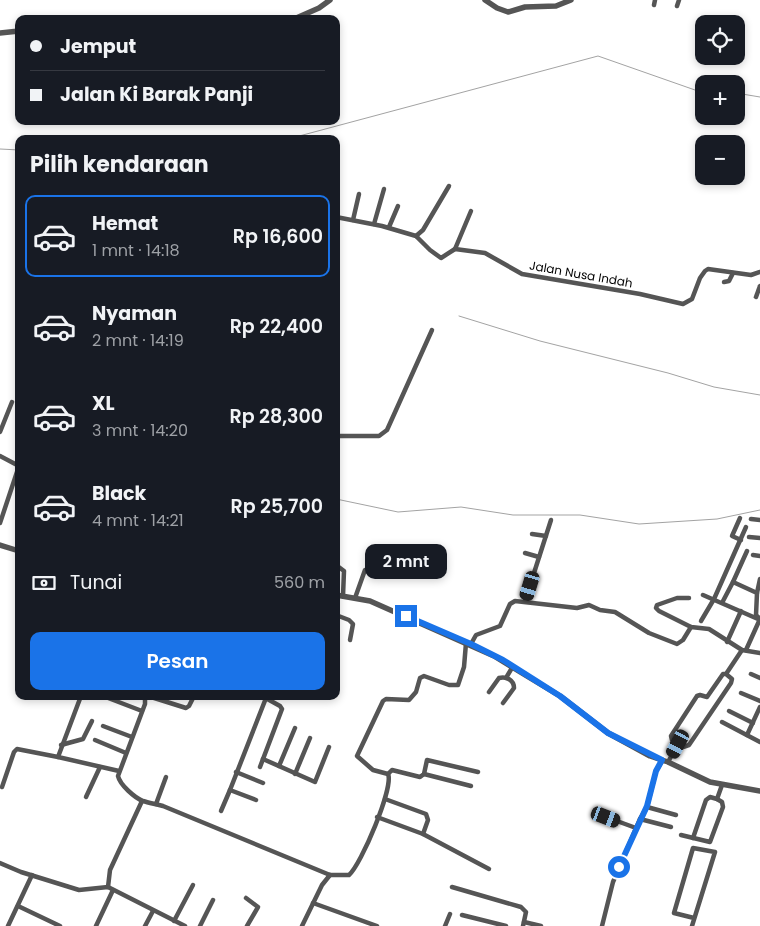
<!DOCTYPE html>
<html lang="id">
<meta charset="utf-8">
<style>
:root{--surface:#171b24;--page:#20242c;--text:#f1f3f6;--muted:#9ea1a6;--line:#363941;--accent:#1a73e8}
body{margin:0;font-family:Poppins,sans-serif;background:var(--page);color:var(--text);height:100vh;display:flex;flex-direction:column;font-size:19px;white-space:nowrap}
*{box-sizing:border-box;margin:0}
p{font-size:16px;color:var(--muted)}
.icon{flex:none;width:28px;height:28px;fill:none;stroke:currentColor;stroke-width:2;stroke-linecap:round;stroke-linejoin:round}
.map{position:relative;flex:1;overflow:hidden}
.panel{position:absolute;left:15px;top:135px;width:325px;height:565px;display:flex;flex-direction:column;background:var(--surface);border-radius:10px;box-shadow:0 2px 8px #0003}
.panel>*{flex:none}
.top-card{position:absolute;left:15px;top:15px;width:325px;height:110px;border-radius:10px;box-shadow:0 2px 8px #0003;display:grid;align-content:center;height:110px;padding:0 15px;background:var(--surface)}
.controls{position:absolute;left:695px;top:15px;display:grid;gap:10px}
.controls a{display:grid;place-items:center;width:50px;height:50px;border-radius:10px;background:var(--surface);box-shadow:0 2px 8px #0003;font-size:25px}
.end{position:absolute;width:22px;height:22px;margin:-11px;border:6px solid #1a73e8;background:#fff;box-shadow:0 0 0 2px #fff}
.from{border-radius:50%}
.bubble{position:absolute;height:35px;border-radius:10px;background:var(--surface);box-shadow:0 2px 8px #0003;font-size:16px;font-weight:600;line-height:35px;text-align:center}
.car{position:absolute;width:15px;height:30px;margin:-15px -8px;border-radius:6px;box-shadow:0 0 4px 1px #0007;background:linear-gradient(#222 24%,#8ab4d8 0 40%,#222 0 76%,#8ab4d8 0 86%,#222 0)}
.top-card b{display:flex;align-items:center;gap:18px;height:48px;font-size:19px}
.top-card b+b{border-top:1px solid var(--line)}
.top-card i{width:12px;height:12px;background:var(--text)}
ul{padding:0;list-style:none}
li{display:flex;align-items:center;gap:15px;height:82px;margin:0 10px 8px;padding:0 5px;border:2px solid transparent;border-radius:10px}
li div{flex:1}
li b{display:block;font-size:19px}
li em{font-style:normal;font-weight:600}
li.selected{border-color:var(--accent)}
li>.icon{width:45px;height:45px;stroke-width:1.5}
h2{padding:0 15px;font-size:22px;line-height:60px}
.pay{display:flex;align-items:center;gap:12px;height:55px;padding:0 15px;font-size:19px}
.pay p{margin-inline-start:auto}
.cta{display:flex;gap:10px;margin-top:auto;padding:10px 15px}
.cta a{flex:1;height:58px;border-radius:10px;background:var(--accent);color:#fff;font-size:20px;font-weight:600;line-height:58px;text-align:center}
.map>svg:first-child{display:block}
</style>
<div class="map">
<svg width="760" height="926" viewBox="0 0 760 926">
<rect width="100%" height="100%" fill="#fff"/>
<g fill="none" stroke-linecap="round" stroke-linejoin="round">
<g stroke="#a3a3a3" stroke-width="1">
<polyline points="736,93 760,97"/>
<polyline points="288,139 598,56 695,90 704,91"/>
<polyline points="0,149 19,150"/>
<polyline points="459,316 540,341 668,373 714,387 760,395"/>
<polyline points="336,499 398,512 461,507 513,515 580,515 639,524 717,519 760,510"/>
</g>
<g stroke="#555" stroke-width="4.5">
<polyline points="654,5 655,0"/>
<polyline points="677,6 679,0"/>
<polyline points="336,217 382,226 416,236 430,250 441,258 455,249 485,253 522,274 640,294 683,304 692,299 700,278 705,271 708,269 751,275 760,272"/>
<polyline points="353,220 359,194"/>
<polyline points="374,224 384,189"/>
<polyline points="389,227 398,206"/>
<polyline points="416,236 423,230 449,186"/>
<polyline points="455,249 471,211"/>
<polyline points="724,282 729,281 733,273"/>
<polyline points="756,297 760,286"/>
<polyline points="0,432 12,402"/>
<polyline points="336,436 379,436 387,430 432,330"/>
<polyline points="0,456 19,466"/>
<polyline points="740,518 732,536 741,540"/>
<polyline points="751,519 760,520"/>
<polyline points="0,523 19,466"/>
<polyline points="532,534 546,536"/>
<polyline points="749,537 760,538"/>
<polyline points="525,553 539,557"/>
<polyline points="753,555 760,556"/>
<polyline points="336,565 344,571 343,596"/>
<polyline points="757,593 760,579"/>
<polyline points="703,595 758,619"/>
<polyline points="355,598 365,570"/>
<polyline points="689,598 677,598 657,605 656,608 659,611 691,627 709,629 742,650 760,653"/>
<polyline points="525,601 551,520"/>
<polyline points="723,601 733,582"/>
<polyline points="336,615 349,620 353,624 350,640"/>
<polyline points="701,621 714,599 746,527"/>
<polyline points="727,642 741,611"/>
<polyline points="471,644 476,635 500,626 510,604 515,601 577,608 589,605 600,610 615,612 649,633 677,644 683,640 691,627"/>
<polyline points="746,650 760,619 756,615 757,593 733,582 747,551"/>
<polyline points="726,674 732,679 731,683 689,745 683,747 672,740 671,736 697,696 700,695 707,697 723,674 726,674 742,650"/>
<polyline points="751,674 760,678"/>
<polyline points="506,678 513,666"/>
<path d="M489,692L499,678C506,676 514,680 514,688L503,703"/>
<polyline points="741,693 760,701"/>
<polyline points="81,696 58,757 119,771"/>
<polyline points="103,696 142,711"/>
<path d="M145,696V704L118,776C120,785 135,798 143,801C149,803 156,804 163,806L330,875H349C361,865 394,787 388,774L373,770L357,756L383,701L386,699L409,700L416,692L420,678L424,676L449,685H458L464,667L466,643"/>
<polyline points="148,696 186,708 189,706 194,696"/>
<polyline points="729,711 753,723"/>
<polyline points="722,722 760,742"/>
<polyline points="103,726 132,737"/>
<polyline points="747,735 760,707"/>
<polyline points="95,740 126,753"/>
<polyline points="61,745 83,739 92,721"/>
<polyline points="263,759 315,782 329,747"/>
<polyline points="668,762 678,744"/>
<polyline points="279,766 295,728"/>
<polyline points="260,767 282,709 280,706 262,696"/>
<polyline points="236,772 263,783"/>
<polyline points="295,774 310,738"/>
<polyline points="388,774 392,770 420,777 424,774 427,760 478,772"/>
<polyline points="424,774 471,786"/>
<polyline points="2,787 14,752 17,749 58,757"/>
<polyline points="86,797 100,767"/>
<polyline points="385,799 426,814 428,820 423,834"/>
<polyline points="256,800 230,790 266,698"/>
<polyline points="156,804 166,777"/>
<polyline points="647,807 676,815"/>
<polyline points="221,811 230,790"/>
<polyline points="377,817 423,834 489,869"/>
<polyline points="606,817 636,828"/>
<polyline points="640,819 671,827"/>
<polyline points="681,835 710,842 723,807 722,802 717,799 722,785"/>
<polyline points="693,838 706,800 710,797 717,799"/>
<polyline points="0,863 21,872 79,890 108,887 185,926"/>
<polyline points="108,887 110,870 142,801"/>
<polyline points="452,887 521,907 526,912 523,926"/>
<polyline points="246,898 258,907 247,926"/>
<polyline points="313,903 377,926"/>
<polyline points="18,906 60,926"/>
<polyline points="462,915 506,926"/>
<polyline points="174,921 193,885"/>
<polyline points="524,922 541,926"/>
<polyline points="8,926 32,875"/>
<polyline points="96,926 113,890"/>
<polyline points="145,926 153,911"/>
<polyline points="200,926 213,900"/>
<polyline points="302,926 322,885 330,875"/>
<polyline points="445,926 450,914"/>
<polyline points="602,926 613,882 640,819 647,807 656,771 662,761"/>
<polyline points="692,926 715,852 693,848 674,913 694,918"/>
</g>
<g stroke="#555" stroke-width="5.5">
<polyline points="485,0 497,8 508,12 525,7 556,6 571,0"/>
<polyline points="294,19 319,8 330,0"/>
<polyline points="0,33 19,31"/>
<polyline points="0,545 19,551"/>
<polyline points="336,595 370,601 494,656 560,696 608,733 650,756 668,762 710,782 760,791"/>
</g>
</g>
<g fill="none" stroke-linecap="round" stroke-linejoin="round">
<polyline stroke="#1a73e8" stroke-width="6" points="406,616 471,644 503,660 560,696 608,733 662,760 656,771 647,806 619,867"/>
</g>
<g text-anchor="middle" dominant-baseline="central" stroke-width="4" stroke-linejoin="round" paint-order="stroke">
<g font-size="12" fill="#000" stroke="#fff">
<text transform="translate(581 274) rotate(10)">Jalan Nusa Indah</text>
</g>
</g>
</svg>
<div class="controls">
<a><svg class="icon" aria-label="locate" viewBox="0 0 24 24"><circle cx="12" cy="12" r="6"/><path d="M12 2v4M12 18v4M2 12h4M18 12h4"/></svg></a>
<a>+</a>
<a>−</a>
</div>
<i class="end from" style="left:619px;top:867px"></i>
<i class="end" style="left:406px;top:616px"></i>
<div class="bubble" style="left:365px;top:544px;width:82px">2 mnt</div>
<i class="car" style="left:530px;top:586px;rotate:197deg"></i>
<i class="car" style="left:678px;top:744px;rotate:208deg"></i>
<i class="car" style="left:606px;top:817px;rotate:111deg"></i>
<div class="top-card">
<b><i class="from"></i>Jemput</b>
<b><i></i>Jalan Ki Barak Panji</b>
</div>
<section class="panel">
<h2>Pilih kendaraan</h2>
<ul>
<li class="selected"><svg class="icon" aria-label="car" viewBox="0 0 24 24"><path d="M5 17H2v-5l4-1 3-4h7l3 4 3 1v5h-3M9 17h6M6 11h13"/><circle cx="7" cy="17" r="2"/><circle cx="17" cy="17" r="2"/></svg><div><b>Hemat</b><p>1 mnt · 14:18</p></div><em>Rp 16,600</em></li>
<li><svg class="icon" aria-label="car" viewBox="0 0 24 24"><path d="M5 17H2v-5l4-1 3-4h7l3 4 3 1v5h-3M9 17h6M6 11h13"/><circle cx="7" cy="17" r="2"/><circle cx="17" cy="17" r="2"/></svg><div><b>Nyaman</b><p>2 mnt · 14:19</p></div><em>Rp 22,400</em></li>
<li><svg class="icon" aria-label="car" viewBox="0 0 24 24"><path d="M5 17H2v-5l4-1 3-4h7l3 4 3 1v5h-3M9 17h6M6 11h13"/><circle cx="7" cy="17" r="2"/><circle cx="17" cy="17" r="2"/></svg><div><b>XL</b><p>3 mnt · 14:20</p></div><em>Rp 28,300</em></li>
<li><svg class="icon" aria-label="car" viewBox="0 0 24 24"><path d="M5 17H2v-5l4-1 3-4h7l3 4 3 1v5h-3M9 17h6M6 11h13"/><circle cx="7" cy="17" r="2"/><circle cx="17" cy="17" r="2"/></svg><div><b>Black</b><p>4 mnt · 14:21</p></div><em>Rp 25,700</em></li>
</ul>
<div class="pay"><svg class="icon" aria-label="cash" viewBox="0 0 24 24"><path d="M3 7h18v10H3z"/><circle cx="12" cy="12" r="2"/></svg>Tunai<p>560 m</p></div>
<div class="cta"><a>Pesan</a></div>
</section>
</div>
